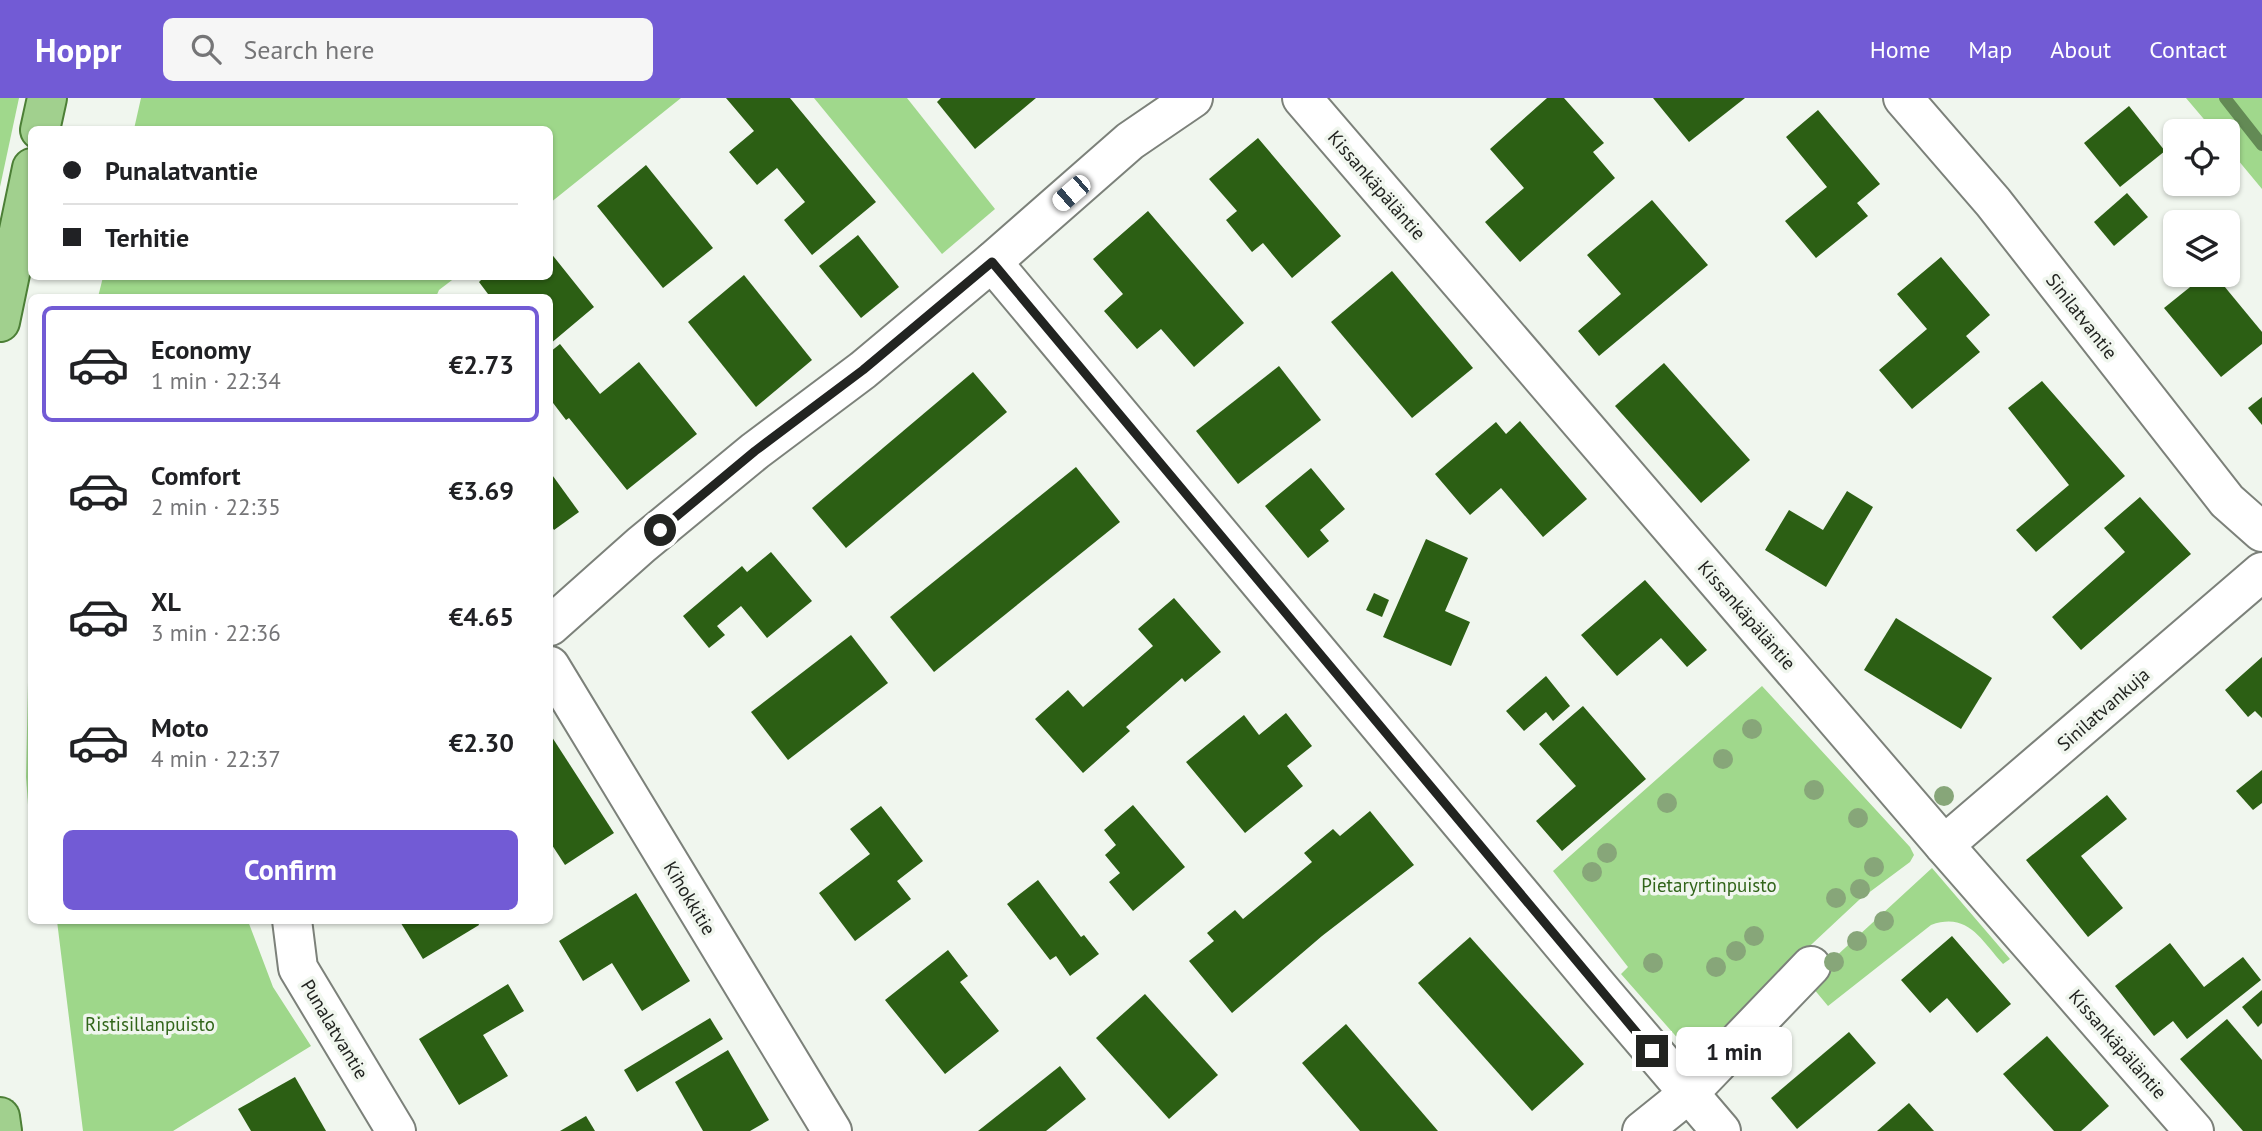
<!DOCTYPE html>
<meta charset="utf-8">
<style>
:root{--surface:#fff;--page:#f6f6f6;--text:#202124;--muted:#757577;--line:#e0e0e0;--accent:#725bd5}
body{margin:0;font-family:"PT Sans",sans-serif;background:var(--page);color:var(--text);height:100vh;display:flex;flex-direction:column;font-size:26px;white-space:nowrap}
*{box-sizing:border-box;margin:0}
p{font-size:23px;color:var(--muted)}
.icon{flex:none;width:38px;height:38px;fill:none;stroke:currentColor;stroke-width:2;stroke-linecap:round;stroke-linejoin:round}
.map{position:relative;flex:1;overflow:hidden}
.panel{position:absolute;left:28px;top:196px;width:525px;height:630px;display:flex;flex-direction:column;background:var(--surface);border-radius:10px;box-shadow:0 2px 5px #0004}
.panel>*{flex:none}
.banner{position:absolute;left:28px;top:28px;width:525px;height:154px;border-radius:10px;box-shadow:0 2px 5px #0004;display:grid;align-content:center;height:154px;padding:0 35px;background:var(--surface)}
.fabs{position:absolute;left:2163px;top:21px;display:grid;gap:14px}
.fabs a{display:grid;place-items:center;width:77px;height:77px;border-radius:10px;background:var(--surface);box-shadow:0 2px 5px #0004;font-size:35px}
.end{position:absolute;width:32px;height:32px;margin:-16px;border:9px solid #222421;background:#fff;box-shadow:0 0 0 4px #fff}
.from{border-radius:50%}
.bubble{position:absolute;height:49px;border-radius:10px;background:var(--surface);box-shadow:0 2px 5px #0004;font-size:23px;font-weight:700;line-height:49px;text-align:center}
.car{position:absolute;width:21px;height:42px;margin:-21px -10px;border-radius:9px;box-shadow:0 0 5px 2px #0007;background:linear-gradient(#fff 24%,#345 0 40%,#fff 0 76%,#345 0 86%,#fff 0)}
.banner b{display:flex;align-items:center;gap:24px;height:66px;font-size:26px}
.banner b+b{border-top:2px solid var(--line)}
.banner i{width:18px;height:18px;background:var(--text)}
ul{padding:12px 0 0;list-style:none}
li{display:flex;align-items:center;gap:21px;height:116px;margin:0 14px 10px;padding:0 21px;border:4px solid transparent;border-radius:10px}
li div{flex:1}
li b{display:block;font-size:26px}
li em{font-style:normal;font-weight:700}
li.current{border-color:var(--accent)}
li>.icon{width:63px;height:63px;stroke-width:1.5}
.primary-button{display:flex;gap:14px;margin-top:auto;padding:14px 35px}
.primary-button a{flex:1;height:80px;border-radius:10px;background:var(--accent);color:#fff;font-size:28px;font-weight:700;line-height:80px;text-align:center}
header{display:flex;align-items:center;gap:42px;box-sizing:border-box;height:98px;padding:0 35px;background:var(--accent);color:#fff}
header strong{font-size:33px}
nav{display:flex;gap:38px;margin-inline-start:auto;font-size:24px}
.search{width:490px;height:63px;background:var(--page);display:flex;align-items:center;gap:18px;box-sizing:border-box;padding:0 24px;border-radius:10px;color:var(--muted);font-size:26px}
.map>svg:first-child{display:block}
</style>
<header>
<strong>Hoppr</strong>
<div class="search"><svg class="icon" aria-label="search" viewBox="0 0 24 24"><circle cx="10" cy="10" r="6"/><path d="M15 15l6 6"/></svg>Search here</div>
<nav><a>Home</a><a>Map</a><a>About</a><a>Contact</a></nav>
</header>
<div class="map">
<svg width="2262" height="1033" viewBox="0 0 2262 1033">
<rect width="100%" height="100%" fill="#f0f6ee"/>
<g fill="#a0d88c">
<polygon points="0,0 19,0 0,89"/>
<polygon points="814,0 907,0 995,111 942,156"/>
<polygon points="2186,0 2262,0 2262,91 2228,50 2228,33 2214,33"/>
<polygon points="31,443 32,443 31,748 26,679"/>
<polygon points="1762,588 1910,749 1914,757 1910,764 1859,802 1701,950 1691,950 1681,944 1621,876 1628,869 1553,773"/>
<path d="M1932,770L2010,861L2003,866C1980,841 1968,814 1931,827L1828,908L1808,884Z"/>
</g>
<g fill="#9ed78a">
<polygon points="141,0 681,0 550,105 550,32 134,31"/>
<polygon points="103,179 103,178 456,179 439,192 436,199 98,199"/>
<polygon points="57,823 248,823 273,889 311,948 173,1033 83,1033"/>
</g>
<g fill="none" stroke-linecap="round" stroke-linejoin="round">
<polyline stroke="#638a55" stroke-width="12" points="2225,0 2262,47"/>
</g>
<g fill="#2c5f14">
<polygon points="726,0 790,0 876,104 812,157 784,122 805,104 777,70 757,87 729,54 754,33"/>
<polygon points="941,0 1036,0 975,51 937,4"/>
<polygon points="1547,0 1564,0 1604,45 1593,54 1615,80 1520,164 1485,124 1524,90 1490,51"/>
<polygon points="1653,0 1745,0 1689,44"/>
<polygon points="2129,8 2165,53 2120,89 2084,45"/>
<polygon points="1818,12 1880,86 1857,105 1868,118 1816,160 1785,123 1827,89 1786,39"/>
<polygon points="1258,40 1341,138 1292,180 1263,145 1252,154 1226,122 1237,113 1209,81"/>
<polygon points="646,67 713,150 663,190 597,108"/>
<polygon points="2127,95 2148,119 2114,148 2094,124"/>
<polygon points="1652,102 1708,167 1599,258 1578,233 1621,196 1587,157"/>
<polygon points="1148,113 1244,225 1194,269 1161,231 1137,251 1104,213 1123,196 1093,161"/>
<polygon points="858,137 899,189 861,220 819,168"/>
<polygon points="550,154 594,209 550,246 550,200 491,200 479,184 485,178 550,178"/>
<polygon points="1941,159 1990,217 1966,238 1980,254 1912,311 1879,272 1927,231 1897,196"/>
<polygon points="1392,173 1473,270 1412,320 1331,224"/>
<polygon points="744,177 812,262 756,309 688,224"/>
<polygon points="2205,177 2215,177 2262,234 2262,246 2221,279 2164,210"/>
<polygon points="560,246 600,296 639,264 697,336 627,392 569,320 566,322 550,301 550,254"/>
<polygon points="1664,265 1750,362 1701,405 1615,308"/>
<polygon points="1279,268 1321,322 1238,386 1196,333"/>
<polygon points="973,274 1007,314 846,450 812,410"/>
<polygon points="2042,283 2125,378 2036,454 2016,432 2069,387 2008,310"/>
<polygon points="2262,299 2262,327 2248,310"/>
<polygon points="1520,323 1587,401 1543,439 1501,390 1470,417 1435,376 1496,324 1506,336"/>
<polygon points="1076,369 1120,424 934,574 890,519"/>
<polygon points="1311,370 1345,411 1320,432 1329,443 1308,460 1265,408"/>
<polygon points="550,374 579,414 554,432 550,426"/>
<polygon points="1847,393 1873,409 1826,489 1765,452 1789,412 1823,432"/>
<polygon points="2140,399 2191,456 2081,552 2052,519 2125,454 2104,430"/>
<polygon points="1426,441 1468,460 1445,513 1470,524 1451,568 1383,539"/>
<polygon points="771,454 812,503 767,540 741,508 717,528 725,537 709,550 683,518 742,468 747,474"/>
<polygon points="1645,482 1707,552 1687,569 1661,540 1617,578 1581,537"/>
<polygon points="1374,495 1389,502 1382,519 1366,512"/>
<polygon points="1174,500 1221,554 1185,584 1182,580 1126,629 1130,633 1083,675 1035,621 1068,592 1083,609 1153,548 1138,531"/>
<polygon points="1896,520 1992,580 1961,631 1864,572"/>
<polygon points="851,537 888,585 788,662 751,614"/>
<polygon points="2262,559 2262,620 2255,613 2248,619 2225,592"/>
<polygon points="1546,578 1570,608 1553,623 1546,614 1524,633 1506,613"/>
<polygon points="1583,608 1646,681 1562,753 1536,723 1576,688 1539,646"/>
<polygon points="1286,615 1312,648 1287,668 1303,688 1245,735 1186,664 1244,617 1259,637"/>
<polygon points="550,636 614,735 565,767 550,744"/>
<polygon points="2262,672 2262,705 2253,712 2236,693"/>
<polygon points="2107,697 2127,721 2081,758 2123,810 2088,839 2026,762"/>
<polygon points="1133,707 1185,769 1133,813 1109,784 1120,775 1105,757 1116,747 1104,732"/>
<polygon points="881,708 923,763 897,783 911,801 855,843 819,795 870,756 850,731"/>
<polygon points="1370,713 1414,767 1322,838 1232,915 1189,863 1214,843 1207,835 1235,812 1243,821 1312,764 1304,755 1333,731 1340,738"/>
<polygon points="1038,782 1081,839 1084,837 1099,856 1070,878 1056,858 1050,862 1007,806"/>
<polygon points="636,795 690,883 642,913 612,865 583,883 559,843"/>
<polygon points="399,822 477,822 479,827 423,861"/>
<polygon points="1952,838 2011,906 1977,935 1947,900 1930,915 1901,882"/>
<polygon points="1470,839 1584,966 1532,1013 1418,885"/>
<polygon points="2170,845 2204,889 2243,859 2261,882 2187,941 2173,923 2154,938 2115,888"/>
<polygon points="948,852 968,878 960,884 999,933 945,976 885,902"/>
<polygon points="508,886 524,913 483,937 508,978 459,1007 419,941"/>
<polygon points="2262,892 2262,925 2258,929 2242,909"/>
<polygon points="1145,896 1218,977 1169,1021 1096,940"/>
<polygon points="710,920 723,941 637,994 624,972"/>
<polygon points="2227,921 2262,962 2262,1033 2243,1033 2180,961"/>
<polygon points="1346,926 1438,1033 1360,1033 1302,965"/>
<polygon points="1849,934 1876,965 1797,1031 1771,1000"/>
<polygon points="2047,938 2109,1008 2081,1033 2054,1033 2003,976"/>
<polygon points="728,952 769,1022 750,1033 703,1033 675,984"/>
<polygon points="1060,968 1086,1001 1046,1033 978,1033"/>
<polygon points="295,979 326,1033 251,1033 238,1011"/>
<polygon points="1909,1005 1934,1033 1877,1033"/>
<polygon points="586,1018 595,1033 560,1033"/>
</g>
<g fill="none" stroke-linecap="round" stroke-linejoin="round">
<defs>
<g id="minor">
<polyline points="1302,0 1944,747 2194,1033"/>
<polyline points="1903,0 1993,104 2227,403 2262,434"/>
<polyline points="992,164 1599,890 1721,1033"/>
<polyline points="550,528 641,447 755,353 863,272 992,164 1130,43 1193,0"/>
<polyline points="550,568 832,1033"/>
<polyline points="1944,747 2262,474"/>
<polyline points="292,822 298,870 396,1033"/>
<polyline points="1642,1033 1688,996 1811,868"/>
</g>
<g id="major">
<polyline points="40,32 47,0"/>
<polyline points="0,224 32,70"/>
<polyline points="0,1019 2,1033"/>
</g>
</defs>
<use href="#minor" stroke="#7c817a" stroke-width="42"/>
<use href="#major" stroke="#4c7f36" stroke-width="42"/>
<use href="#minor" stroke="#fff" stroke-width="38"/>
<use href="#major" stroke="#a1d08e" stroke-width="38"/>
</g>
<g fill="#87a679">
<circle cx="1752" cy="631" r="10"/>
<circle cx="1723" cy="661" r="10"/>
<circle cx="1814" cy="692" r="10"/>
<circle cx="1944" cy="698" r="10"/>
<circle cx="1667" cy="705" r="10"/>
<circle cx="1858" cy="720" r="10"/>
<circle cx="1607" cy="755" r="10"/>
<circle cx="1874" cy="769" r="10"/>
<circle cx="1592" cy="774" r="10"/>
<circle cx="1860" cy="791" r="10"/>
<circle cx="1836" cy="800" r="10"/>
<circle cx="1884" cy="823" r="10"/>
<circle cx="1754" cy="838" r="10"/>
<circle cx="1857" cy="843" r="10"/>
<circle cx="1736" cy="853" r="10"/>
<circle cx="1834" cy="864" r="10"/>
<circle cx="1653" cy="865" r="10"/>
<circle cx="1716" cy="869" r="10"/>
</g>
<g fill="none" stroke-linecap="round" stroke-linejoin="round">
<polyline stroke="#222421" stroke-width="9" points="660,432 755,353 863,272 992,164 1652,953"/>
</g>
<g text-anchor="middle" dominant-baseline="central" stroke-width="7" stroke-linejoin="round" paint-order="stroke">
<g font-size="19" fill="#222421" stroke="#f0f6ee">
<text transform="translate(1377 87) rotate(49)">Kissankäpäläntie</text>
<text transform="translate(2082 218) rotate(52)">Sinilatvantie</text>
<text transform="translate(1747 517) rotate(49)">Kissankäpäläntie</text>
<text transform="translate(2103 611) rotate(-41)">Sinilatvankuja</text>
<text transform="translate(690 800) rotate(59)">Kihokkitie</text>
<text transform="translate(335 931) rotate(59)">Punalatvantie</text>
<text transform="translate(2118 946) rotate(49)">Kissankäpäläntie</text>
</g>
<g font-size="19" fill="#31651a" stroke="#f0f6ee">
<text x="1709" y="787">Pietaryrtinpuisto</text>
<text x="150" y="926">Ristisillanpuisto</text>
</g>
</g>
</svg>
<div class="fabs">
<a><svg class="icon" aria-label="locate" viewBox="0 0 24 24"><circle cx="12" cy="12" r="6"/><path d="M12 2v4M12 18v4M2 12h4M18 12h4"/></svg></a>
<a><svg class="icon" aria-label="layers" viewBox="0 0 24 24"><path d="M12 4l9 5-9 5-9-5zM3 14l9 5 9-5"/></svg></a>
</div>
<i class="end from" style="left:660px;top:432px"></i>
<i class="end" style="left:1652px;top:953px"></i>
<div class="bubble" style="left:1676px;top:929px;width:116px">1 min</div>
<i class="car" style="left:1071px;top:95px;rotate:229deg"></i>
<div class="banner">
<b><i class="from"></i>Punalatvantie</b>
<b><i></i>Terhitie</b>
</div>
<section class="panel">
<ul>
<li class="current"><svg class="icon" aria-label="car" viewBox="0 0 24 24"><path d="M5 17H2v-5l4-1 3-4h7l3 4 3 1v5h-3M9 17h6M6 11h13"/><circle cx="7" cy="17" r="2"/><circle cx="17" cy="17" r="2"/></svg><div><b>Economy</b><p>1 min · 22:34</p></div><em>€2.73</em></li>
<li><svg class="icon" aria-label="car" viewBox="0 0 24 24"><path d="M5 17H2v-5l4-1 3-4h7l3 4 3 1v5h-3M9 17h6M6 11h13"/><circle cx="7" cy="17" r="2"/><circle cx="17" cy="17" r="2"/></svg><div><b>Comfort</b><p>2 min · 22:35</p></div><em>€3.69</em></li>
<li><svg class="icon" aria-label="car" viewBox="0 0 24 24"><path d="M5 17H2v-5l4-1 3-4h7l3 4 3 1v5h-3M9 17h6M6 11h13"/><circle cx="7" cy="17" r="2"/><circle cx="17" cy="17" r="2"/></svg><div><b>XL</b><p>3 min · 22:36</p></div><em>€4.65</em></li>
<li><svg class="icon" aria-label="car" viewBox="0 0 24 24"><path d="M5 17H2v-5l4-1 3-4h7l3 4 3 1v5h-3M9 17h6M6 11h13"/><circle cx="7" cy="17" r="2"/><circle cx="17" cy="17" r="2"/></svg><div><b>Moto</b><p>4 min · 22:37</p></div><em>€2.30</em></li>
</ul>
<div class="primary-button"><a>Confirm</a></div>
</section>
</div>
